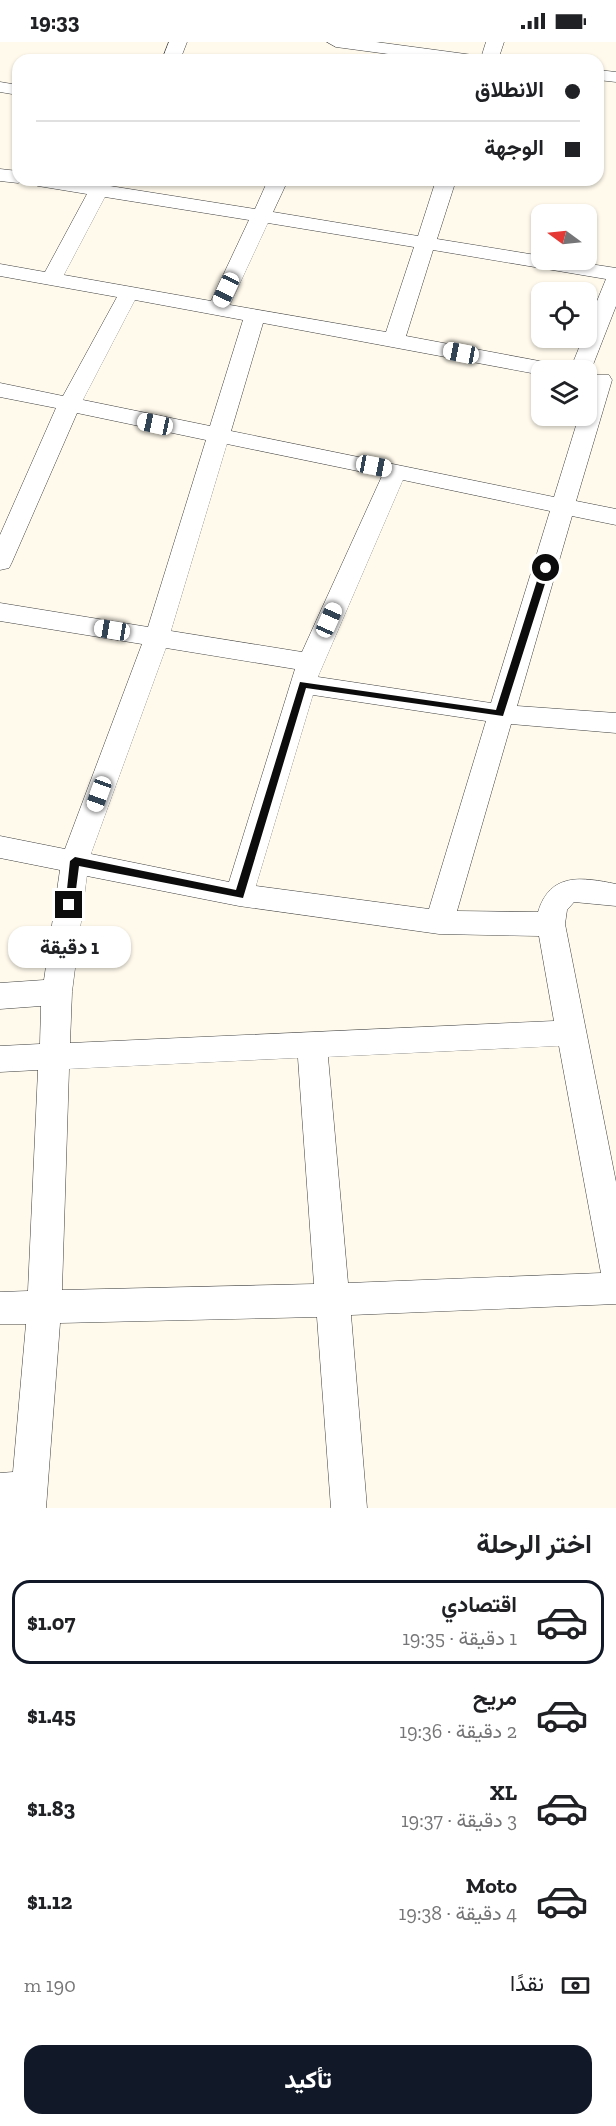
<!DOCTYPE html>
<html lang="ar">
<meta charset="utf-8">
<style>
:root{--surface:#fff;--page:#f6f6f6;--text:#202124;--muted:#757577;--line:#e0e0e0;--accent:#111827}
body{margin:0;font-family:"Zilla Slab",Vazirmatn,serif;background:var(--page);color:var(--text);direction:rtl;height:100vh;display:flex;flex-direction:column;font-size:22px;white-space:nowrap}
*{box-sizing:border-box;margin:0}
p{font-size:20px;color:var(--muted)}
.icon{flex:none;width:33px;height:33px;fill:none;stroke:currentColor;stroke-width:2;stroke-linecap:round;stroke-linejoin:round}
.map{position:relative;height:1466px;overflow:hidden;direction:ltr}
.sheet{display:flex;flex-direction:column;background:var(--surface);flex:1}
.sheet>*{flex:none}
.banner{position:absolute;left:12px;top:12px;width:592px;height:132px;border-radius:18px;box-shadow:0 2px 4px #0004;direction:rtl;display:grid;align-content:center;height:132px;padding:0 24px;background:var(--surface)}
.needle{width:39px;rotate:285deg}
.controls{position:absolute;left:531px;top:162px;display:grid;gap:12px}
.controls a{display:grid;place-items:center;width:66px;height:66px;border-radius:12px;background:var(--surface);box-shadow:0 2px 4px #0004;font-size:30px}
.end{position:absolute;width:27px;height:27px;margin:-14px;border:8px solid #0c0c0c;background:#fff;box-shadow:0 0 0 3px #fff}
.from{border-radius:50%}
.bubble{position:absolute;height:42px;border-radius:18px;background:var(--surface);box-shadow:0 2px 4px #0004;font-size:20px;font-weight:800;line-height:42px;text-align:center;direction:rtl}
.car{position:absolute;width:18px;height:36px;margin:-18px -9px;border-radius:8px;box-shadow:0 0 4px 2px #0007;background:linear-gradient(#fff 24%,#345 0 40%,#fff 0 76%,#345 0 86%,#fff 0)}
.banner b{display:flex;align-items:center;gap:21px;height:57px;font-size:22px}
.banner b+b{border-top:2px solid var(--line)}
.banner i{width:15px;height:15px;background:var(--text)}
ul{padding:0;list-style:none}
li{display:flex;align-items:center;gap:18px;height:84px;margin:0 12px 9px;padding:0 12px;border:3px solid transparent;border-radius:18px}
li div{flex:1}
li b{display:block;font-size:22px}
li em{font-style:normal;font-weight:800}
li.on{border-color:var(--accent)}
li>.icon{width:54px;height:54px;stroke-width:1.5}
h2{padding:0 24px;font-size:27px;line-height:72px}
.pay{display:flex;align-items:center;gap:15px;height:66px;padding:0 24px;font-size:22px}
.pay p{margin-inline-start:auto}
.button{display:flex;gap:12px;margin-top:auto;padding:12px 24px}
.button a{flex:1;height:69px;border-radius:18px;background:var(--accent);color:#fff;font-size:24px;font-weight:800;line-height:69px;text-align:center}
.status{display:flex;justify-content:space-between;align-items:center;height:42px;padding:0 30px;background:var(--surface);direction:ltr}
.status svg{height:16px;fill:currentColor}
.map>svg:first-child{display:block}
</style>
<div class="status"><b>19:33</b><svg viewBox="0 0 49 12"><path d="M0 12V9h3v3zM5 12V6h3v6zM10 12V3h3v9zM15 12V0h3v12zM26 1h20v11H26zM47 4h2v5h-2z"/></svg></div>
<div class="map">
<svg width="616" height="1466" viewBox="0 0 616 1466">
<rect width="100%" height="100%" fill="#fffaec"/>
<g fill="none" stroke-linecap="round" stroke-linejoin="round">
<defs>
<g id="street">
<polygon points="169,0 187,0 180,18 162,18"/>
<polygon points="327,0 376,0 473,13 481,16 486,0 504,0 498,18 433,18 336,5"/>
<polygon points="598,28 616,30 616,40 598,38"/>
<polygon points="0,40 18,43 18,53 0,50"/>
<polygon points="0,127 18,129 18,138 25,138 18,141 0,139"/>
<path d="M28,138H73L93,141L94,138H114L110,144L255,167L268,138H288L273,170L418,194L436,138H456L437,197L542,214V218H564L616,226V264L589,333H586V328H570L583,296H586V286L606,237L433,208L406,294L550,321L558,323L560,328H542V333L263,281L231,389L554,455L579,374H586C586,359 585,345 593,333H609L612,338L576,459L616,467V483L572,474L517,664L616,671V691L511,682L457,869L538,870C550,830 582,835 616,842V864L574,860L567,868L565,882L616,1140V1262L351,1273L367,1466H331L317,1275L60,1281L46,1466H0V1431L13,1430L26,1282H0V1250L28,1249L38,1028L0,1030V1004L40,1002L41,964L0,967V941L44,938L60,828L0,816V794L65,807L142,602L0,579V561L148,585L206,398L77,371L12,520L9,526L0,528V493L56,366L0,355V341L63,354L117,255L0,234V222L45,230L87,152L38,144ZM105,155L249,178L211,259L64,233ZM268,181L414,205L386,290L230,263ZM135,258L243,278L210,384L83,358ZM227,402L382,434L302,610L171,589ZM403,438L550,469L491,661L318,635ZM166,606L295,627L229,840L91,812ZM313,653L486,679L429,867L256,844ZM87,834L239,864L439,892L539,894L554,979L70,1001L72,950ZM559,1004L601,1231L348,1241L328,1015ZM298,1016L314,1242L62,1248L69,1027Z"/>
</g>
</defs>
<use href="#street" stroke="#3f3f3f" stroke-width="1"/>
<use href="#street" fill="#fff" fill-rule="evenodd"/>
</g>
<polygon fill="#0c0c0c" points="546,523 550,526 503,674 306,646 243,856 79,824 74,863 69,867 65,866 70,819 75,815 236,848 300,640 496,668 541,526"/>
</svg>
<div class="controls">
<a><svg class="needle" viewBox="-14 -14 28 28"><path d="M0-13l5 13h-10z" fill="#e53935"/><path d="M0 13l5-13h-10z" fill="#757577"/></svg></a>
<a><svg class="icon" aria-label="locate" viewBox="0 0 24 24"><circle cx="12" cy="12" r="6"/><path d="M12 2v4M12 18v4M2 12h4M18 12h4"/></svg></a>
<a><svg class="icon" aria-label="layers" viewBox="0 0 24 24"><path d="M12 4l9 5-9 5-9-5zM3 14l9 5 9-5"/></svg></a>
</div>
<i class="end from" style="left:546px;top:526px"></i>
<i class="end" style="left:69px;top:863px"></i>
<div class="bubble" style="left:8px;top:884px;width:123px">1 دقيقة</div>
<i class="car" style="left:226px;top:248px;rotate:205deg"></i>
<i class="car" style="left:461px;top:311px;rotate:281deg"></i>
<i class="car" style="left:155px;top:382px;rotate:282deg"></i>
<i class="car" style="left:374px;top:424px;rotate:101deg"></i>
<i class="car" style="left:329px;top:578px;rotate:24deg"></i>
<i class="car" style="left:112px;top:588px;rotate:279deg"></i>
<i class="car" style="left:99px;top:752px;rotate:200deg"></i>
<div class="banner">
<b><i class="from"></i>الانطلاق</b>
<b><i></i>الوجهة</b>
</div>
</div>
<section class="sheet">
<h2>اختر الرحلة</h2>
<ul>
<li class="on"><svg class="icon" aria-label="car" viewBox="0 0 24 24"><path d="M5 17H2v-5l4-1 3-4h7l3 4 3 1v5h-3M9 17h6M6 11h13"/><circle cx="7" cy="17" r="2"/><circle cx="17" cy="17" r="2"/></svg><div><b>اقتصادي</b><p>1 دقيقة · 19:35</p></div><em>$1.07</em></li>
<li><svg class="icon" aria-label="car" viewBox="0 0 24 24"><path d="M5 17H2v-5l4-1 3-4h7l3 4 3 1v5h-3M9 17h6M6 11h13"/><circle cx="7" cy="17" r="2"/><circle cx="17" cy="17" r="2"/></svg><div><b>مريح</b><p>2 دقيقة · 19:36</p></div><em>$1.45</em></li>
<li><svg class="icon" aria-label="car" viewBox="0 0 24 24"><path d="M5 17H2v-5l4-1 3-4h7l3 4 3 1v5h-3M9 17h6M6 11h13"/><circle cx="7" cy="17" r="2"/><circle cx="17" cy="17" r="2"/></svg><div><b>XL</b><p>3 دقيقة · 19:37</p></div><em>$1.83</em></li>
<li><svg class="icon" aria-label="car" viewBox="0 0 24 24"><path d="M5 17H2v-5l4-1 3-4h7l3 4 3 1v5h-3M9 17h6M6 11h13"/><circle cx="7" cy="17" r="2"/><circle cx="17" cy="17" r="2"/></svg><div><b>Moto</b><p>4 دقيقة · 19:38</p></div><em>$1.12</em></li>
</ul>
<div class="pay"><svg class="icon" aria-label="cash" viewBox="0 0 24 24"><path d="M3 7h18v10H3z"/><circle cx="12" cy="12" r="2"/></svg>نقدًا<p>190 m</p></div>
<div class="button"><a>تأكيد</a></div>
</section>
